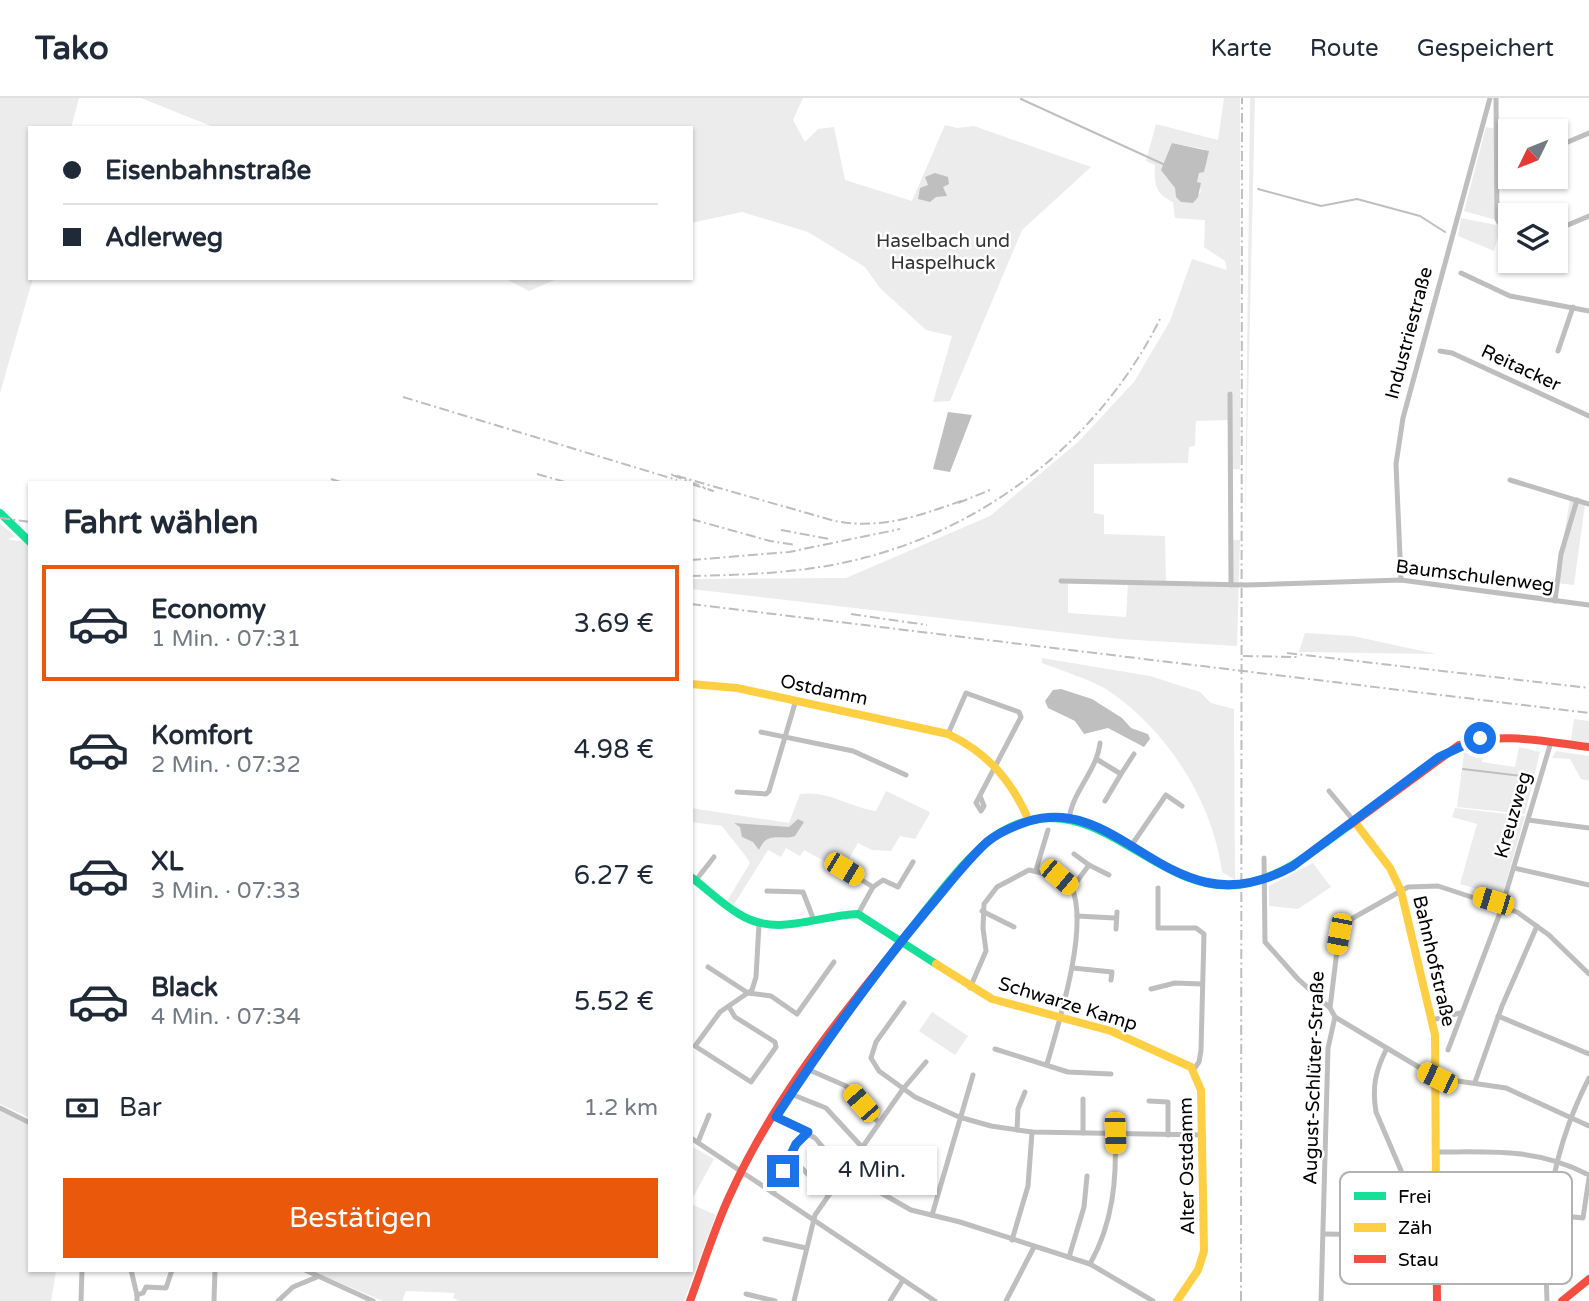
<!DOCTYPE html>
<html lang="de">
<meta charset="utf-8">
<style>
:root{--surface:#fff;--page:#f2f2f3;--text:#1f2937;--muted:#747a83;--line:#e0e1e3;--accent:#ea580c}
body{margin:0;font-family:"Varela Round",sans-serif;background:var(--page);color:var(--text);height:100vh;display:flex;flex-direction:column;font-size:26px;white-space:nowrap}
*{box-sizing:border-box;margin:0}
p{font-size:23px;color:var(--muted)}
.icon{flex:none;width:38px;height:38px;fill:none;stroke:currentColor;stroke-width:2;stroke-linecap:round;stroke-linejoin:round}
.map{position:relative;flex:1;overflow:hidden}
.sheet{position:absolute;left:28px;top:383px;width:665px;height:791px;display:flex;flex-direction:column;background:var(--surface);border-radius:0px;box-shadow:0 2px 5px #0004}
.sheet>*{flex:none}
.banner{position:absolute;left:28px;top:28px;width:665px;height:154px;border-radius:0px;box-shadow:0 2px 5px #0004;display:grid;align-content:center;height:154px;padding:0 35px;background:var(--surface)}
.needle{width:46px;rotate:227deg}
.fabs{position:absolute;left:1498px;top:21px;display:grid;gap:14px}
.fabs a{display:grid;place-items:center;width:70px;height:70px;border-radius:0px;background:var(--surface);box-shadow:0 2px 5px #0004;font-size:35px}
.end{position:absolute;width:32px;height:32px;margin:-16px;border:9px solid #1a73e8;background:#fff;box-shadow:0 0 0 4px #fff}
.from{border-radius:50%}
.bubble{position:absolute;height:49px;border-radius:0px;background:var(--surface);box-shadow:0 2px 5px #0004;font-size:23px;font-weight:600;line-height:49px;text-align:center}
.car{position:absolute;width:21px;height:42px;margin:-21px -10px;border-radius:9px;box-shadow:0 0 5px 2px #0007;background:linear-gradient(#f5c518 24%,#345 0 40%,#f5c518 0 76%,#345 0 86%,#f5c518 0)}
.banner b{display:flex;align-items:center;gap:24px;height:66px;font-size:26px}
.banner b+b{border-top:2px solid var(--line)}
.banner i{width:18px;height:18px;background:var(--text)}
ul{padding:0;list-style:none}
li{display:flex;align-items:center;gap:21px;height:116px;margin:0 14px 10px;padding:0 21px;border:4px solid transparent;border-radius:0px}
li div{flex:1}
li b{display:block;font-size:26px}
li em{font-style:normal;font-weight:600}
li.on{border-color:var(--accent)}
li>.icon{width:63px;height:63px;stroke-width:1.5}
h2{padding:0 35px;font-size:32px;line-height:84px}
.pay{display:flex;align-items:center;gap:18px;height:77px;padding:0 35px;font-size:26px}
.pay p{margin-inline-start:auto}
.primary-button{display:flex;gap:14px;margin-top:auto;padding:14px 35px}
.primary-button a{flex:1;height:80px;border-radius:0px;background:var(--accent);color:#fff;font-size:28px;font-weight:600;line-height:80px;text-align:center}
header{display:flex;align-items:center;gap:42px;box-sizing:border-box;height:98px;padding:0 35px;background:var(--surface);border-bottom:2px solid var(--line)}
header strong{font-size:33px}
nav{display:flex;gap:38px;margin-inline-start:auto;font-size:24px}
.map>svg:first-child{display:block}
</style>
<header>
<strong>Tako</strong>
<nav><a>Karte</a><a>Route</a><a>Gespeichert</a></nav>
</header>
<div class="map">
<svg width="1589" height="1203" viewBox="0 0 1589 1203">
<rect width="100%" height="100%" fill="#fff"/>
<g fill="#ececec" fill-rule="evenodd">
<polygon points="0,0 79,0 71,30 30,30 30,180 33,180 0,295"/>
<polygon points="141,0 803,0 793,22 805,44 818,31 834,29 845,82 912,103 945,27 957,30 974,28 1091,69 1022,132 950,303 933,304 952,238 926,232 880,190 865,169 808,134 742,114 691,125 691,30 216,30"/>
<path d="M1224,0H1240V371H1231V322L1196,323L1195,348L1189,349L1188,365L1094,366V415L1104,417V436L1165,438L1166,485L1231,487V442H1240L1237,548L1120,541L691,491V481L846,480L990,418L1078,344L1134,284L1170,223L1192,161L1227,172L1225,163L1204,149L1205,122L1175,120L1173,104C1155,96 1154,86 1155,67L1146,63L1156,26L1218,42ZM1172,45L1204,51L1197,84L1201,93L1193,105L1176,99ZM1068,484L1128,485L1126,519L1068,515Z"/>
<polygon points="1250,0 1255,0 1245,436"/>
<polygon points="1486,29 1497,31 1496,122 1464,113"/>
<polygon points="1461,120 1501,128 1494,153 1458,138"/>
<polygon points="504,180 559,180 529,193"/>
<polygon points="1570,401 1585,406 1574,487 1556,485"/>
<polygon points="0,425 16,439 7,441 18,443 25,441 30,444 30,1020 0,1006"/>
<polygon points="1305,535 1353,538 1436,556 1299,554"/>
<path d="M1042,560L1150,578L1200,594L1211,605L1234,611L1235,782L1222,774C1213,705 1169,635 1112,595C1092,581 1064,574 1042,565Z"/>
<polygon points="1574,621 1589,623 1589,645 1571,643"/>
<polygon points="1484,649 1482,664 1515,669 1519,649 1540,654 1525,716 1457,709 1464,655"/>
<polygon points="1556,653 1589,658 1589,683 1581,681 1570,661 1552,660"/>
<path d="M886,693L928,713L930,715L915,741L900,738L891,753L872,752L858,745L844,769L839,771L804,752L800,758L786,750L781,759L768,752L733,808L727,803L750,765C749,761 726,734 722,728L691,724V710L789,725L800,696C827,692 850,709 876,713Z"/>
<polygon points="1455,710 1525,718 1502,798 1460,786 1477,726 1452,719"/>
<polygon points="1313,765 1331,789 1298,811 1269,808 1269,788"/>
<polygon points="932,914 968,938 955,957 919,933"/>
<polygon points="0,1013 30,1028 30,1172 56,1173 51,1203 0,1203"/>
<polygon points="691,1048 714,1061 691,1103"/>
<polygon points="691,1106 716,1117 684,1203 460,1203 453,1200 455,1195 406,1193 402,1203 383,1203 312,1173 691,1172"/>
</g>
<g fill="#bfbfbf">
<polygon points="1172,45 1209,53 1204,74 1199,75 1197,84 1201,85 1198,99 1193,105 1181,104 1176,99 1175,90 1161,72"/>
<polygon points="935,75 948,79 949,86 943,89 947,98 936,99 930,104 918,101 920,90 928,87 925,79"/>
<polygon points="948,314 972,317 950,374 933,371"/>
<polygon points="1061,591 1092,601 1122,620 1131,630 1148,636 1150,641 1144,649 1108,630 1084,636 1075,623 1048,610 1045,603 1053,592"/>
<path d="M798,721L804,724L795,738C782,743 767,732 759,752L753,744L742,739L740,729L734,725L789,729Z"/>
</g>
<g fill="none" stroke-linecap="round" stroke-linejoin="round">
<g stroke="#bfbfbf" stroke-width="2">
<polyline points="1021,1 1163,66"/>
<polyline points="1258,91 1321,108 1357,101 1420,118 1445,134"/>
<polyline points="1463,671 1530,679"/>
</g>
<g stroke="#bebebe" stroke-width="5">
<polyline points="1496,0 1497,121 1499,125 1510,129"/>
<polyline points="1556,49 1589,35"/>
<polyline points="1497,67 1510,63"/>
<polyline points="1556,132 1589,118"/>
<polyline points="1461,175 1510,198 1589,213"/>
<polyline points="1440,253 1452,255 1589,318"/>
<polyline points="1558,253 1573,209"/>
<polyline points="1230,296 1231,487"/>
<polyline points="1510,382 1589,406"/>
<polyline points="1401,482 1396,366 1403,320 1490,0"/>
<polyline points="1061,483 1246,487 1401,482 1589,507"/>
<polyline points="1555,503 1561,456 1577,402"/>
<polyline points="761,634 853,653 906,677"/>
<polyline points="948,636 966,595 1019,614 1021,619 976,705 981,713 984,708 980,698"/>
<polyline points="1098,662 1121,676 1134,656"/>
<polyline points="1329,693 1354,723"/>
<polyline points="737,694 766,696 769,693 796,602"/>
<polyline points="1105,703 1121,676"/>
<path d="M1069,721C1073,692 1097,673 1100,645"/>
<polyline points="1528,722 1589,730"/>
<polyline points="1131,748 1166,697 1182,708"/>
<polyline points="1074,756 1089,767"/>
<polyline points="1264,760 1265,844 1298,881 1330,910"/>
<polyline points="1514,770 1589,787"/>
<polyline points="844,771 873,789 858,816"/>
<polyline points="1036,772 1048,732"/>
<polyline points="696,782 714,759"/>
<polyline points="873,789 883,782 898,789 913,764"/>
<polyline points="1072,790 1089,767 1109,777"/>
<polyline points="1158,790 1158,830 1196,830 1204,836 1201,952 1199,964 1194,971"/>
<polyline points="767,793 803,794 813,820"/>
<polyline points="982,813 1014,829"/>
<polyline points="1077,818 1115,820"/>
<polyline points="1116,831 1117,814"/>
<polyline points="708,869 748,895 771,898 797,916 834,864"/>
<polyline points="1073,870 1112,874 1111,882"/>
<path d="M970,890L986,853L983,830L984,806L997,789L1029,772L1059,779L1072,790C1089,830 1059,924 1047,966"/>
<polyline points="1151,891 1175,885 1202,886"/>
<polyline points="904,905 876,944 871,960 879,973 915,999 959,1019 991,1028 1032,1034 1203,1037"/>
<polyline points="729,909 735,919 775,944 776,949 751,984 695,948 720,914 752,892 756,879 759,826"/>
<polyline points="1498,918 1589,956"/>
<polyline points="1335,919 1437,980 1506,990 1589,1028"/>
<polyline points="1432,922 1460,915"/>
<polyline points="995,951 1068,974 1111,976"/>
<path d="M1386,952C1375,974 1372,990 1376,1014L1429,1138"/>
<polyline points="1448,952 1500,815 1551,644"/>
<polyline points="807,971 846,988 879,1025"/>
<polyline points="1475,984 1502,908 1537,828"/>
<polyline points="791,996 826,1010 862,1049"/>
<polyline points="1083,1001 1083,1035"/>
<polyline points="1149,1003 1168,1004 1168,1037"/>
<polyline points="0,1010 30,1025"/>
<polyline points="776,1019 815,1040 844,1074 911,1112 960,1124 1090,1166 1153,1203"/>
<polyline points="1017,1032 1018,1011 1025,994"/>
<polyline points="691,1040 935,1203"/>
<polyline points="698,1044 709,1017"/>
<path d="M1437,1054C1493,1054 1538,1050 1589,1077"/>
<polyline points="791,1059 828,1097"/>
<polyline points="773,1095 796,1046 808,1034"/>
<path d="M1438,1098C1473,1097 1505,1099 1540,1104L1544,1112"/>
<polyline points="1545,1116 1583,1120 1589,1080"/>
<polyline points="932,1117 973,977"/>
<polyline points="1325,1136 1430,1138"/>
<polyline points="765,1141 806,1150"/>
<polyline points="1012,1142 1028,1088 1032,1034"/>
<polyline points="1069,1159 1084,1109 1087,1078"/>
<path d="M1090,1166C1113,1125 1117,1081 1115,1035"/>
<polyline points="131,1172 137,1197"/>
<polyline points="305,1172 373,1203"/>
<polyline points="746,1196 775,1203"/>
<polyline points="81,1203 82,1172"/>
<polyline points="137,1203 137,1197 143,1195 146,1189 166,1190 172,1172"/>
<polyline points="214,1203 215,1172"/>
<polyline points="278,1203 293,1189 317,1179"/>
<polyline points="794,1203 815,1117 903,991 926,964"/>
<polyline points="890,1203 903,1182"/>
<polyline points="1006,1203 1034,1149"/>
<polyline points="1321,1203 1328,950 1335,919 1330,910 1339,836 1353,820 1408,789 1438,788 1517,814 1549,837 1589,876"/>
<path d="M1547,1203L1544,1112L1549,1107C1555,1062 1568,1021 1589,980"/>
</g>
<g stroke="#16e098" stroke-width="8">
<polyline points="0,415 30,444"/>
<path d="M691,779C707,791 722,806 739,816C777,840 818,817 858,816L936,866"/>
<path d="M884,865C914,829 963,757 1001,734C1095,679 1156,803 1244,786C1285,778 1316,751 1350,727"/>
</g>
<g stroke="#ffcf43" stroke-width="8">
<path d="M691,586L737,590L948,636C988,655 1012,683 1029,723"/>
<polyline points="1354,723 1390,770 1401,793 1435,937 1436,1095"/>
<polyline points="936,866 992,901 1111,933 1191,969 1201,992 1204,1153 1198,1172 1177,1203"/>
</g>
<g stroke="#f24e42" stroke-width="8">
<path d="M1350,727L1459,647C1501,633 1546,644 1589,649"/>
<polyline points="1436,1095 1437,1203"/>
<path d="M690,1203C703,1168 714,1131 730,1097C768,1013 826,936 884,865"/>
<polyline points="1562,1203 1589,1181"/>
</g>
<g stroke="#bebebe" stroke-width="2" stroke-dasharray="10 3.5 2 3.5" stroke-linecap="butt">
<polyline points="403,299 677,382"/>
<polyline points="537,376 569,385"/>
<polyline points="331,381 344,385"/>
<path d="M691,386L713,393L670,376L835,423C882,432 921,417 964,402"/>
<polyline points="958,405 990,392"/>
<polyline points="0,420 30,424"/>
<polyline points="691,421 770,443 796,447"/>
<polyline points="781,432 829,441"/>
<polyline points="691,462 789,454 900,431"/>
<path d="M691,478C744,477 799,475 851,463C984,433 1100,342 1160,221"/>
<polyline points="691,506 1589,615"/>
<polyline points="851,516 927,527"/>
<polyline points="1287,555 1589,590"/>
<polyline points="1243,558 1297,559"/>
<polyline points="1241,1203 1242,0"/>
</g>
</g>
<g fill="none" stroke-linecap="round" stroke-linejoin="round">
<path stroke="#1a73e8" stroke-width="9" d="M783,1073L796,1046L808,1034L776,1019C823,947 872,878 927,812C946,790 965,764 987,744C999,734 1014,728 1029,723C1126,695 1172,836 1293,768L1439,659L1480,640"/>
</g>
<g text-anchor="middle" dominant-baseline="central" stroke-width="5" stroke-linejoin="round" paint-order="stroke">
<g font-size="19" fill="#333" stroke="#fff">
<text x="943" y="143">Haselbach und<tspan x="943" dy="22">Haspelhuck</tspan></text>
</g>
<g font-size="19" fill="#000" stroke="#fff">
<text transform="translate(1409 235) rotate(-75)">Industriestraße</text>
<text transform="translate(1521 270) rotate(25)">Reitacker</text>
<text transform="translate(1475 478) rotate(7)">Baumschulenweg</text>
<text transform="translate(824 592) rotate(12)">Ostdamm</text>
<text transform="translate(1513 717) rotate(-74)">Kreuzweg</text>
<text transform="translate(1434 863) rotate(77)">Bahnhofstraße</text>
<text transform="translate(1068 906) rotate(17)">Schwarze Kamp</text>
<text transform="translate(1314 980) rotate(-88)">August-Schlüter-Straße</text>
<text transform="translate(1187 1068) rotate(-91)">Alter Ostdamm</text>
</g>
</g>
<rect x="1340" y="1074" width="232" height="112" rx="10" fill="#fff" stroke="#b2b2b2" stroke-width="2"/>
<rect x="1354" y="1094" width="32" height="8" fill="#16e098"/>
<rect x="1354" y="1125" width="32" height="9" fill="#ffcf43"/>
<rect x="1354" y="1157" width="32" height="8" fill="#f24e42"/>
<g font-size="19" fill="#000">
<text x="1398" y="1105">Frei</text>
<text x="1398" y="1136">Zäh</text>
<text x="1398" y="1168">Stau</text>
</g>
</svg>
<div class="fabs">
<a><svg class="needle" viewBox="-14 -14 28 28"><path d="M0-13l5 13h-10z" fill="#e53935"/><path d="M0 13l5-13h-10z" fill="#747a83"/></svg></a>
<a><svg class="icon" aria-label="layers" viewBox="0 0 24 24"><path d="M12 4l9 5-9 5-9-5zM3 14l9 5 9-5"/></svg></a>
</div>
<i class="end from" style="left:1480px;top:640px"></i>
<i class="end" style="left:783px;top:1073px"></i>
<div class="bubble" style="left:807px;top:1048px;width:130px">4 Min.</div>
<i class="car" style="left:844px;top:771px;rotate:121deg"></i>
<i class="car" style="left:1059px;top:779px;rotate:130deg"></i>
<i class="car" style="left:1493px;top:803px;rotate:287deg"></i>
<i class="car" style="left:1339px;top:836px;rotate:191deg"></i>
<i class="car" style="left:1437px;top:980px;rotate:296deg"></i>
<i class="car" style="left:861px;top:1005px;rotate:319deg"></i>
<i class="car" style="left:1115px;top:1035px;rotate:178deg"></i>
<div class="banner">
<b><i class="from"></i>Eisenbahnstraße</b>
<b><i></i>Adlerweg</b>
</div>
<section class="sheet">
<h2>Fahrt wählen</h2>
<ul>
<li class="on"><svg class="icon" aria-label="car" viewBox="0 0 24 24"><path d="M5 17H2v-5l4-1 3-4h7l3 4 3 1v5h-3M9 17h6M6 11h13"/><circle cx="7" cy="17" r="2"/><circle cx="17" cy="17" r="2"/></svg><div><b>Economy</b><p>1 Min. · 07:31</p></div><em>3.69 €</em></li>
<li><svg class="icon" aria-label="car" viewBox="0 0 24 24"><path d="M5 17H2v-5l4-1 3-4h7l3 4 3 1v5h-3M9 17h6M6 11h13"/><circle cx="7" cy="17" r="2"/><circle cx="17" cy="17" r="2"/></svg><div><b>Komfort</b><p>2 Min. · 07:32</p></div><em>4.98 €</em></li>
<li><svg class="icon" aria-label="car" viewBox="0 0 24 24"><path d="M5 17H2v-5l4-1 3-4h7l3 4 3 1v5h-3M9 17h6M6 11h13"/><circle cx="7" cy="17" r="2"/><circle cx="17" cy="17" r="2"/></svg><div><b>XL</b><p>3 Min. · 07:33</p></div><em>6.27 €</em></li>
<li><svg class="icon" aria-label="car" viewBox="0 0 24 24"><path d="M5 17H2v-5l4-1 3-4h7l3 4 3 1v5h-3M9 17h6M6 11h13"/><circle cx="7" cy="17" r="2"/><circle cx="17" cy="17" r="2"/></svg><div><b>Black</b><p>4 Min. · 07:34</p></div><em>5.52 €</em></li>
</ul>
<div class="pay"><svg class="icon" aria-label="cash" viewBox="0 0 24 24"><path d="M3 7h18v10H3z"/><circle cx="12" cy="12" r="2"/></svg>Bar<p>1.2 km</p></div>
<div class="primary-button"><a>Bestätigen</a></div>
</section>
</div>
